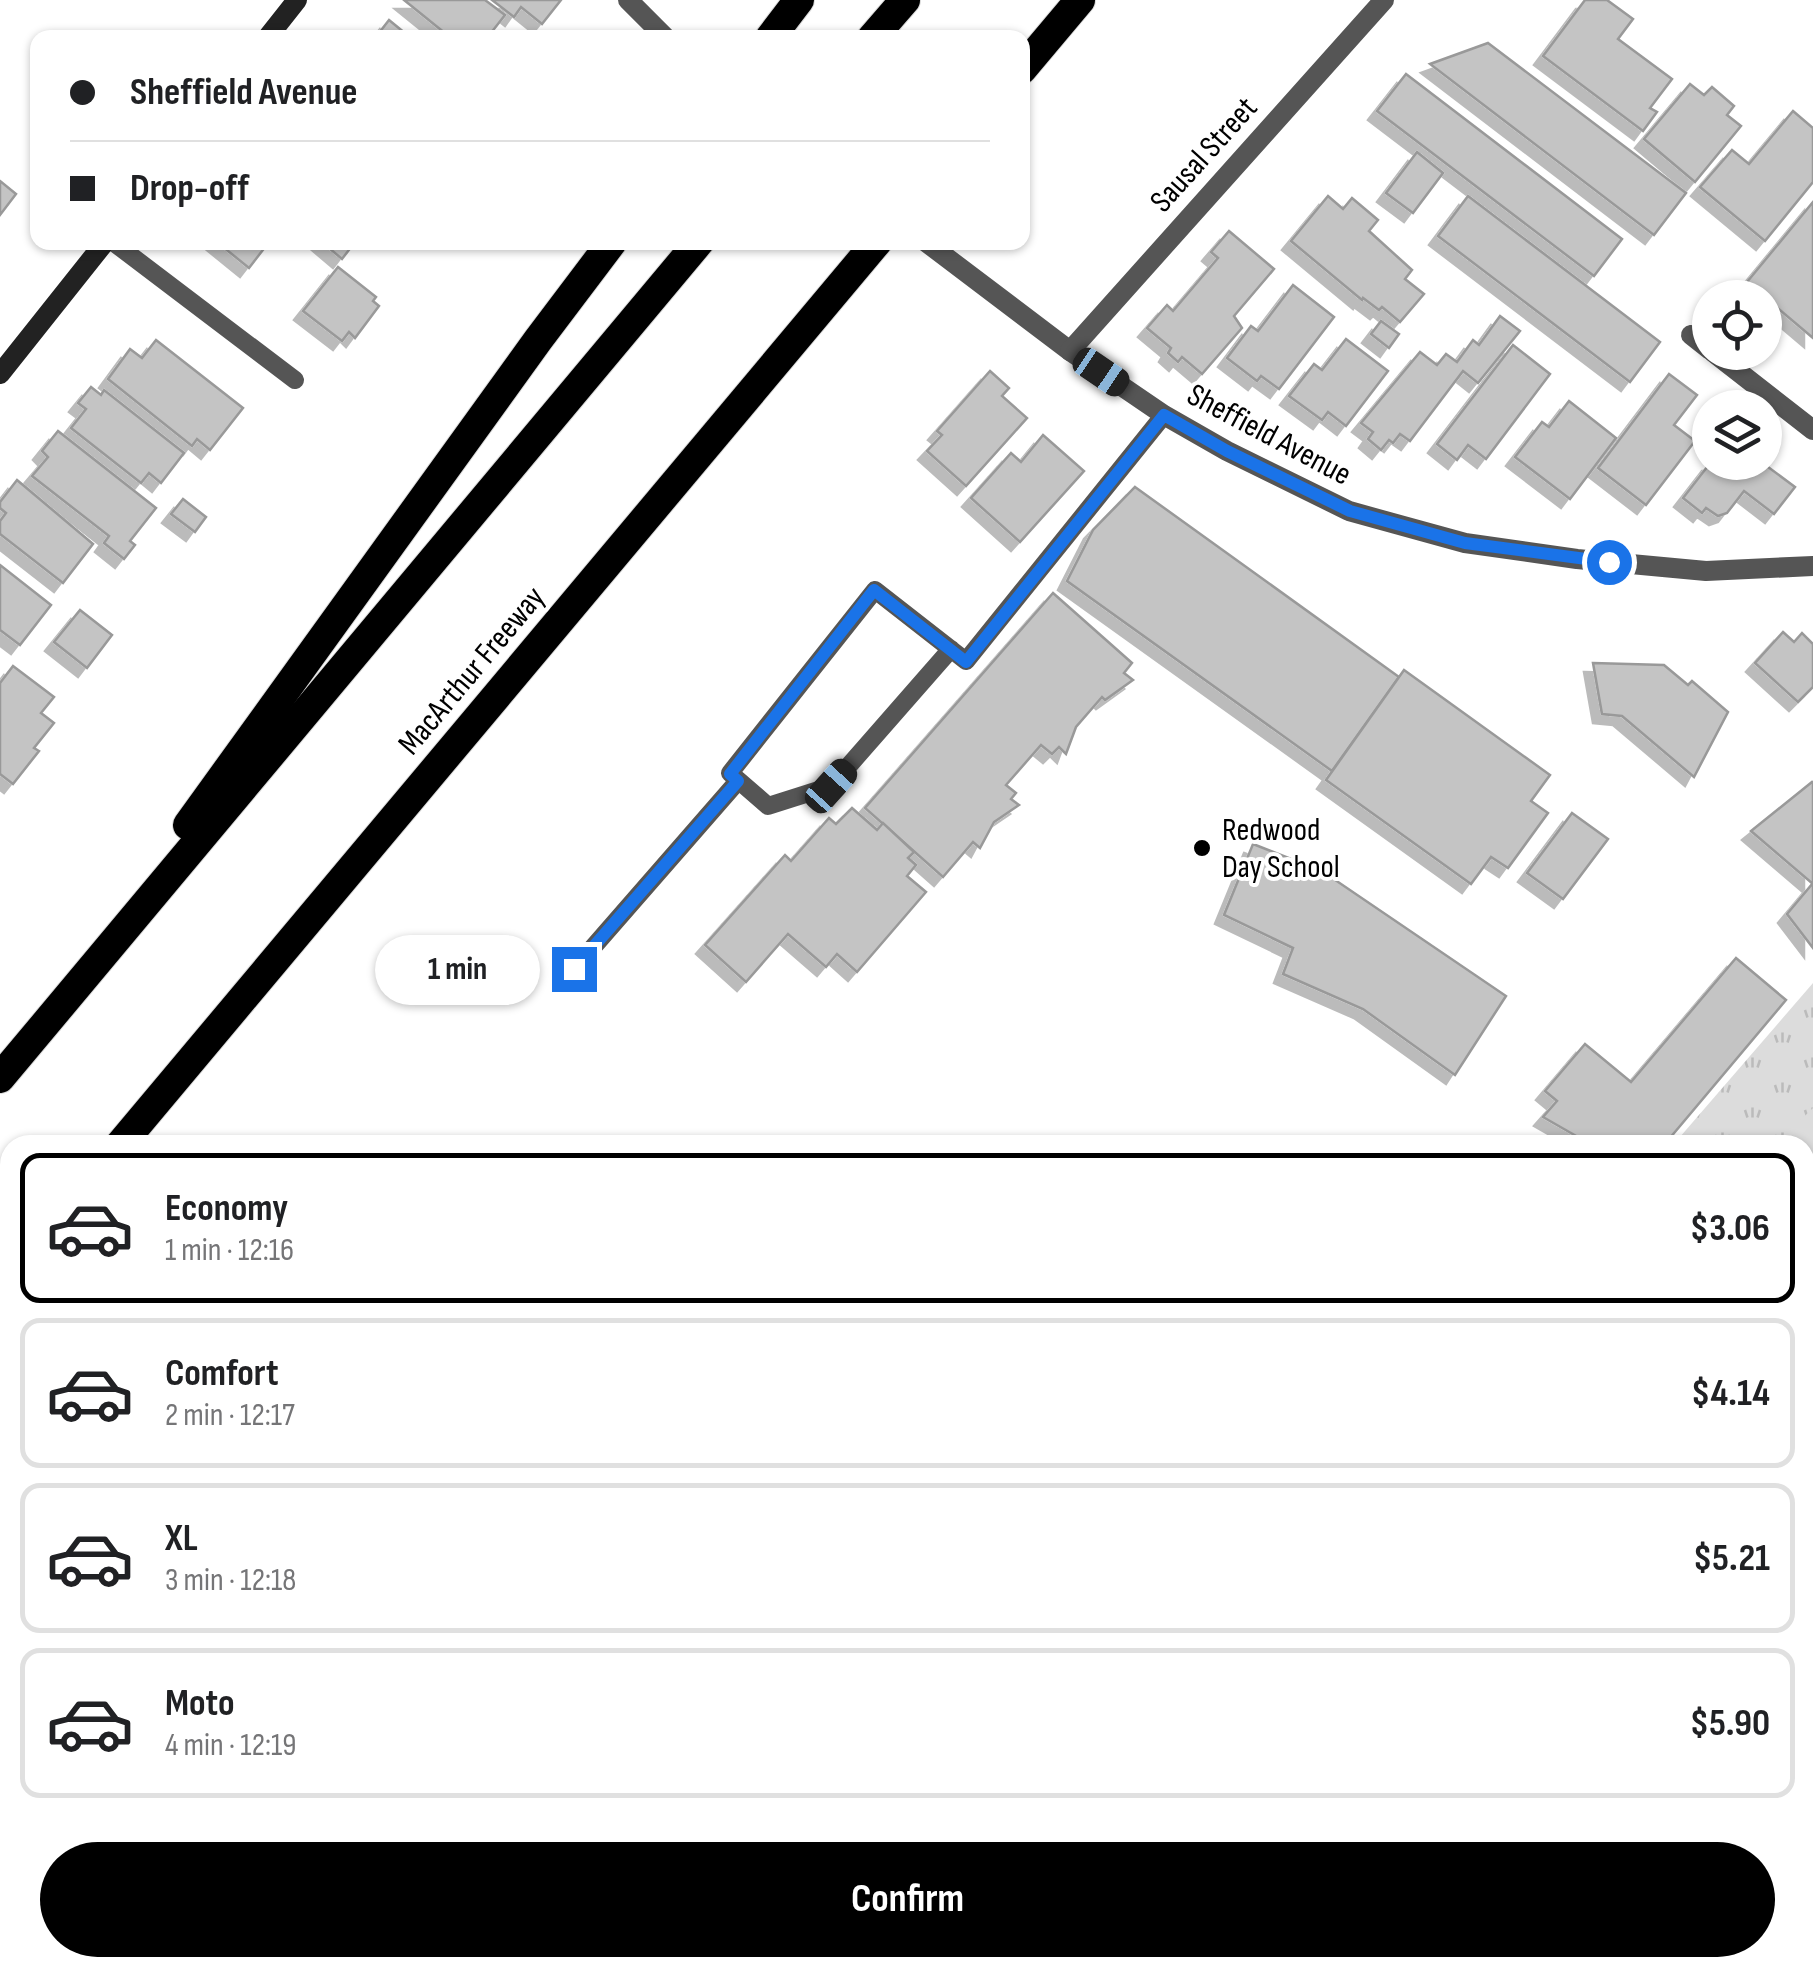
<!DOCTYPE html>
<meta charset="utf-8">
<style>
:root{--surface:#fff;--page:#f6f6f6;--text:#202124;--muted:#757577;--line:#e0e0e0;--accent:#000}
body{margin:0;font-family:"Sofia Sans Condensed",sans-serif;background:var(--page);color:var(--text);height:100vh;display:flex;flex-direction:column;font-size:38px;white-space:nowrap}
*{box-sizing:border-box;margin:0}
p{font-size:32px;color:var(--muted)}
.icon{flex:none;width:55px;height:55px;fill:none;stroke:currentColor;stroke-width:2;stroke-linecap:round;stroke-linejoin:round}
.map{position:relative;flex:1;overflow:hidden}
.side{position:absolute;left:0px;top:1135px;width:1815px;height:842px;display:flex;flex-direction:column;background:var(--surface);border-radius:30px 30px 0 0;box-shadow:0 2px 8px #0004}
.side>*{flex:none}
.hud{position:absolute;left:30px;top:30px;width:1000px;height:220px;border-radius:20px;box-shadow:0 2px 8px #0004;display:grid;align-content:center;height:220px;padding:0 40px;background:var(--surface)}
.controls{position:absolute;left:1692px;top:280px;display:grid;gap:20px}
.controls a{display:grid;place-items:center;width:90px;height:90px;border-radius:50%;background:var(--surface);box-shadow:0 2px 8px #0004;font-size:50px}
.end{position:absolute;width:45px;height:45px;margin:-22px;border:12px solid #1a73e8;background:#fff;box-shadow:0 0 0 5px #fff}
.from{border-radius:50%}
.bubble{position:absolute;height:70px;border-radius:35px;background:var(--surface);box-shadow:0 2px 8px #0004;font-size:32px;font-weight:700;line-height:70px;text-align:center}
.car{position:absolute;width:30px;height:60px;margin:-30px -15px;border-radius:12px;box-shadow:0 0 8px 2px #0007;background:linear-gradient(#222 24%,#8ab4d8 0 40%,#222 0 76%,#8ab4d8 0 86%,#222 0)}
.hud b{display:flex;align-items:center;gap:35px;height:95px;font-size:38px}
.hud b+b{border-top:2px solid var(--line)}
.hud i{width:25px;height:25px;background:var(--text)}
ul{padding:18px 0 0;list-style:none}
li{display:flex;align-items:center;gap:30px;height:150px;margin:0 20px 15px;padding:0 20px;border:5px solid var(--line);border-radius:20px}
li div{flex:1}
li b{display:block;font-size:38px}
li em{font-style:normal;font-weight:700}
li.active{border-color:var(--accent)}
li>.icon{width:90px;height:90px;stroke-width:1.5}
.primary-button{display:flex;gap:20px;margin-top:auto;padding:20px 40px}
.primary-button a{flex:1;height:115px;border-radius:60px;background:var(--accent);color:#fff;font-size:40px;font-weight:700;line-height:115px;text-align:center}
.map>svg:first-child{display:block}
</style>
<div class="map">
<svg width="1813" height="1976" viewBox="0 0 1813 1976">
<defs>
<pattern id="park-tufts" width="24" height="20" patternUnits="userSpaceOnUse" patternTransform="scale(2.5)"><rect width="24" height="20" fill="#dcdcdc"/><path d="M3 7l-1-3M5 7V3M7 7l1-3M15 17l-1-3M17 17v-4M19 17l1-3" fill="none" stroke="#bbb"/></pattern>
<filter id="shadow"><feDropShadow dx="-9" dy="9" stdDeviation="0" flood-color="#0004"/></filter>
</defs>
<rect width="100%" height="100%" fill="#fff"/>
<polygon fill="url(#park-tufts)" points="1813,983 1813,1313 1805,1309 1805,1145 1673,1145"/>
<polygon fill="#dcdcdc" points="1813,1108 1813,1194 1805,1188 1805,1145 1775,1145"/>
<g fill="#c4c4c4" stroke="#999" stroke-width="2.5" filter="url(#shadow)">
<polygon points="404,0 485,0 505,15 487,38 451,38"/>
<polygon points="492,0 561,0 542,24 521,7 514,17"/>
<polygon points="1585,0 1607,0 1633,19 1618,39 1672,79 1650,108 1657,112 1643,131 1543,56"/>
<polygon points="389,20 411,38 375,38"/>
<polygon points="1488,43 1686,193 1654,235 1430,64"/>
<polygon points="1406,74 1622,239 1594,276 1377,111"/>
<polygon points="1690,84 1704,95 1712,87 1734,106 1727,115 1741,126 1695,182 1644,139"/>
<polygon points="1793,111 1813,128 1813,182 1765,241 1700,187 1732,150 1749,164"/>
<polygon points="1417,152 1443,173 1413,213 1386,193"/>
<polygon points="0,181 16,194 0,215"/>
<polygon points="1328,196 1343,209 1352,198 1378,220 1369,231 1412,270 1405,279 1424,294 1400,322 1382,307 1379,310 1363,298 1362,300 1291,241"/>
<polygon points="1468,196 1660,342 1630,382 1438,236"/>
<polygon points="1813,202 1813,338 1747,282"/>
<polygon points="1229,231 1274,269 1234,316 1242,328 1202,374 1182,357 1178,362 1168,353 1171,348 1147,328 1167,305 1173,311 1218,258 1211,252"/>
<polygon points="217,242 269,242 249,268"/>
<polygon points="322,242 355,242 342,259"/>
<polygon points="338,267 376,297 373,301 379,306 355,338 349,332 342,341 303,311"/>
<polygon points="1293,285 1334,317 1279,389 1261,376 1257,381 1227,358 1251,326 1258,331"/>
<polygon points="1500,316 1520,331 1478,383 1463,371 1410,441 1400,434 1393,443 1389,440 1381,450 1368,439 1373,432 1361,423 1420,352 1437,365 1446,354 1457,362 1473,340 1479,345"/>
<polygon points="1381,321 1399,334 1389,348 1371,334"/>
<polygon points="1346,339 1388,371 1346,426 1328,412 1322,420 1289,396 1314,364 1322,370"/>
<polygon points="156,340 243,408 210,450 197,439 192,446 108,379 130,349 142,358"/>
<polygon points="1513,345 1550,374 1486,459 1468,445 1457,460 1437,444"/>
<polygon points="990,371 1009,388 1002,396 1027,418 966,486 927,451 942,435 937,431"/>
<polygon points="1669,374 1697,395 1674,425 1695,441 1646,505 1598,468"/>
<polygon points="91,387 101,395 104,390 184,453 161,483 149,473 141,483 71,428 86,409 78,403"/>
<polygon points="1569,401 1616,438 1570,499 1515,457 1542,422 1549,427"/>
<polygon points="58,431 156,508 130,541 135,545 124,559 104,543 109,536 32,476 48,457 42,451"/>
<polygon points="1043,435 1084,471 1020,542 971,498 1011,453 1021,462"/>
<polygon points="1765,460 1766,461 1764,464 1795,487 1774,514 1744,491 1727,513 1718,516 1706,508 1702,513 1683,498 1711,462"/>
<polygon points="17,480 93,544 63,583 0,534 0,521 6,513 0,508 0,502"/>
<polygon points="1135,487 1399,677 1332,771 1067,581 1093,530"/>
<polygon points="183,499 206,517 195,532 171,514"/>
<polygon points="0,565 51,605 20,645 0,630"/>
<polygon points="1053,593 1132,663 1124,673 1133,680 1105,700 1102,697 1076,727 1066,754 1059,747 1052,754 1041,745 1006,785 1016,793 1011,799 1019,805 994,822 980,848 973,842 943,877 865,808"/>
<polygon points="80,610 112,635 87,668 54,642"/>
<polygon points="1783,632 1794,642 1802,633 1813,644 1813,687 1798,702 1755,663"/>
<polygon points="1593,663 1664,665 1688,685 1692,681 1728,712 1694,777 1622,716 1602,714"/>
<polygon points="13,666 54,697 41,713 54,723 34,748 39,751 13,784 0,774 0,683"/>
<polygon points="1404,670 1550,775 1531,801 1548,813 1508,868 1491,857 1471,884 1326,780"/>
<polygon points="1812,782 1813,783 1813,884 1751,831"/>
<polygon points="852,808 877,830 883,823 914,852 908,858 916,865 907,876 926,892 857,972 837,954 826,967 788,934 746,982 705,945 785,855 791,861 829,818 836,824"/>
<polygon points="1572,813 1608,839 1563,899 1527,873"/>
<polygon points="1253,844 1322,871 1506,996 1455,1075 1363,1009 1283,974 1293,948 1224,915"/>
<polygon points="1813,883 1813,948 1787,914"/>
<polygon points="1736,958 1786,1000 1664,1145 1592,1145 1543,1117 1557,1101 1545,1091 1585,1044 1631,1082"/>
</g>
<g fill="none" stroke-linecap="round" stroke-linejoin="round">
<defs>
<g id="highway">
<polyline points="770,38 799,0"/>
<polyline points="872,38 905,0"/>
<polyline points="1022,69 1080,0"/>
<polyline points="188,825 538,340 612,242"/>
<polyline points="0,1078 699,242"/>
<polyline points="120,1145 877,242"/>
<polyline points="0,1307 10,1293"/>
</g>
</defs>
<use href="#highway" stroke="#dbdbdb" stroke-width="32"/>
<g stroke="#555" stroke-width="18">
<polyline points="113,242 295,380"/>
<polyline points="951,649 831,786 768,806 730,773 875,590 966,661 1164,415"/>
<polyline points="574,969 738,781"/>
</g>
<g stroke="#555" stroke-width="20">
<polyline points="628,0 666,38"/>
<polyline points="926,242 1070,351 1164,415 1227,451 1349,511 1465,543 1577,559 1706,571 1813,566"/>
<polyline points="1691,335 1710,350"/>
<polyline points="1070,351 1384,0"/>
<polyline points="1713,352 1813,430"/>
</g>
<g stroke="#222" stroke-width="20">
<polyline points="267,38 297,0"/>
<polyline points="0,374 105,242"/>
<polyline points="0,1857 10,1865"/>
<polyline points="135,1968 145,1976"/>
</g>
<use href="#highway" stroke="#000" stroke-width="30"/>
</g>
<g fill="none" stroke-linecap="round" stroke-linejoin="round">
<polyline stroke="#1a73e8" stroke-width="12" points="574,969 738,781 730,774 874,590 966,662 1164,415 1227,451 1350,511 1465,543 1609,562"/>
</g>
<circle fill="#000" stroke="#fff" stroke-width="4" cx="1202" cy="848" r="10"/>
<g text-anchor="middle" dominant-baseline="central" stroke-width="8" stroke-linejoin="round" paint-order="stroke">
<g font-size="32" fill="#000" stroke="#fff">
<text transform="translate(1204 155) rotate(-48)">Sausal Street</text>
<text transform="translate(1269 435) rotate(28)">Sheffield Avenue</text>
<text transform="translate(472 671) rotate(-50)">MacArthur Freeway</text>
</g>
<g font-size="32" fill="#000" stroke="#fff" text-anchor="start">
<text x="1222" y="830">Redwood<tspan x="1222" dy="37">Day School</tspan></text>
</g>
</g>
</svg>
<div class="controls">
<a><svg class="icon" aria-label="locate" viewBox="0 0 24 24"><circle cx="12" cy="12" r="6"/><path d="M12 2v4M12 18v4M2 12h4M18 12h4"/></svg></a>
<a><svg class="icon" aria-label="layers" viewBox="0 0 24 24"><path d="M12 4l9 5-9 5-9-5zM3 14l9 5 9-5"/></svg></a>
</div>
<i class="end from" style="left:1609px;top:562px"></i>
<i class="end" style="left:574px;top:969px"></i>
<div class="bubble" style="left:375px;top:935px;width:165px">1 min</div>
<i class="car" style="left:1101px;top:372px;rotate:124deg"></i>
<i class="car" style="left:831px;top:786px;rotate:42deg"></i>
<div class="hud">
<b><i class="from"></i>Sheffield Avenue</b>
<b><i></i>Drop-off</b>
</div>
<section class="side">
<ul>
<li class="active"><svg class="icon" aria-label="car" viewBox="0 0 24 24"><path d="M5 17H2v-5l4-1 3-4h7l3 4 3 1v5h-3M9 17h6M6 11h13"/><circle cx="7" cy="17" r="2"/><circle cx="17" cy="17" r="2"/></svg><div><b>Economy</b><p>1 min · 12:16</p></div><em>$3.06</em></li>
<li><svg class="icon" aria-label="car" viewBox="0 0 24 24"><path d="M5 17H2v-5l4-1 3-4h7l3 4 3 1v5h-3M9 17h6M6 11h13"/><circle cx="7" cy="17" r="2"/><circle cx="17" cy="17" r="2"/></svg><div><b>Comfort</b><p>2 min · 12:17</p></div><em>$4.14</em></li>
<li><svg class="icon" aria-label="car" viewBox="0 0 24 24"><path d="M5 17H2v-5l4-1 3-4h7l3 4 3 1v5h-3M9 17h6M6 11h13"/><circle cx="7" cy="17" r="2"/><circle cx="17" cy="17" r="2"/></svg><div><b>XL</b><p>3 min · 12:18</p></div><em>$5.21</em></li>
<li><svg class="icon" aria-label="car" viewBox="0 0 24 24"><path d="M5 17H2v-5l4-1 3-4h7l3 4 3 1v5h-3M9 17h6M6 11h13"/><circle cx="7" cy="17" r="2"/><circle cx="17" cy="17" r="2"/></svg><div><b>Moto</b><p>4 min · 12:19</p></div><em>$5.90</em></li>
</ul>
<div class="primary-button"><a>Confirm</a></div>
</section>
</div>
